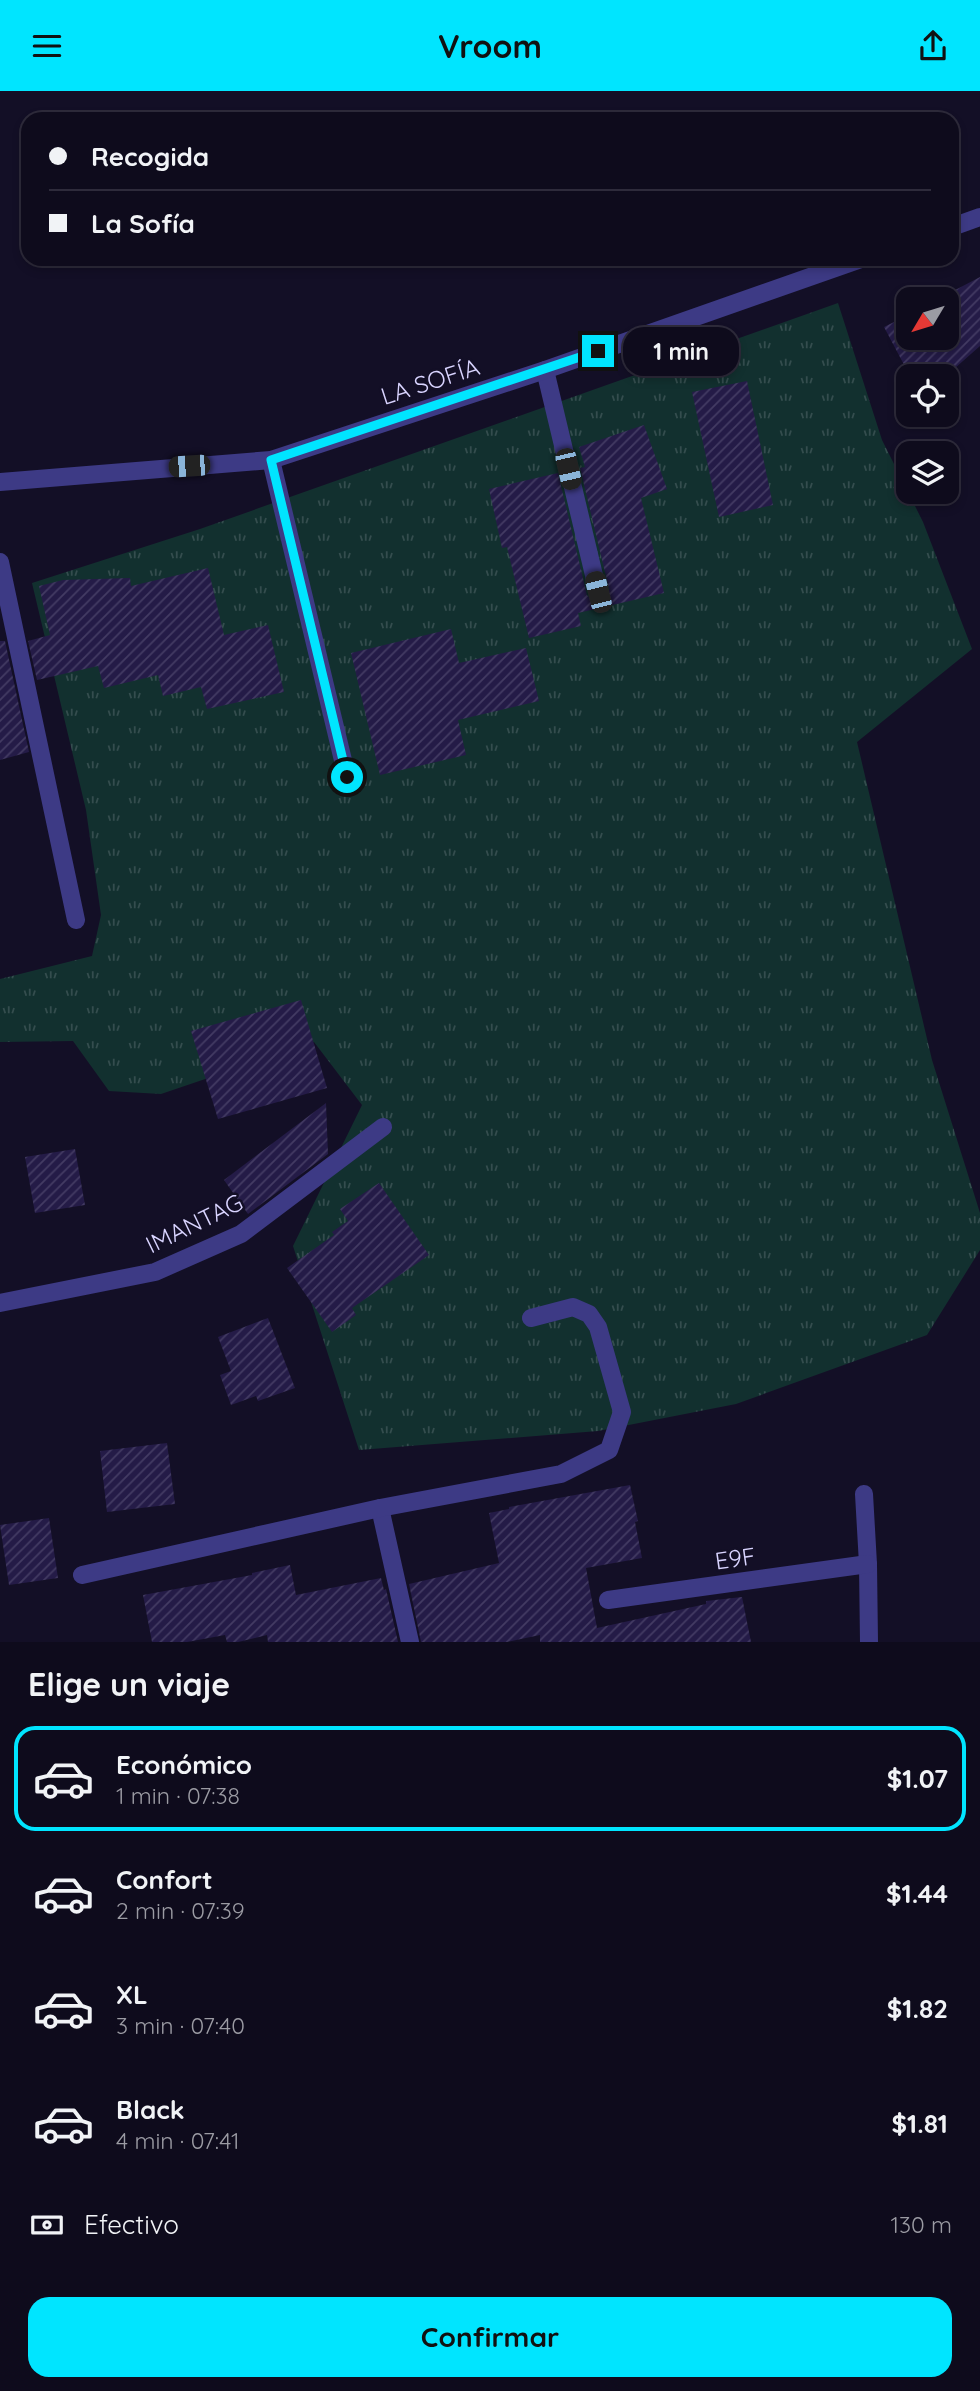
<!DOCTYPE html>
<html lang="es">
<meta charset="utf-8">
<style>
:root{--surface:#0e0b1c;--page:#1c1929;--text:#f1f3f6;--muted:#9b9ba3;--line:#2e2b3b;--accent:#00e5ff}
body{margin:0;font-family:Quicksand,sans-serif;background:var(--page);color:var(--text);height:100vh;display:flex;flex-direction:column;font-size:26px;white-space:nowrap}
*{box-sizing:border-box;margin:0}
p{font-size:23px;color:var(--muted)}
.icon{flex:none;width:38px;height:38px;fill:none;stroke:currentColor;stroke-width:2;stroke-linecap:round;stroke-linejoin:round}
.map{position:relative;height:1551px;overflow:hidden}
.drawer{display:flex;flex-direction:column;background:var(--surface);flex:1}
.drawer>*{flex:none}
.hud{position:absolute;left:21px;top:21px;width:938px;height:154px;border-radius:21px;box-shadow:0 4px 10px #0003,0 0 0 2px var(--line);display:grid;align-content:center;height:154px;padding:0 28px;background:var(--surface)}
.needle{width:46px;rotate:232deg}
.buttons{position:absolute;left:896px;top:196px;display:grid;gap:14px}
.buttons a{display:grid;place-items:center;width:63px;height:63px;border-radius:14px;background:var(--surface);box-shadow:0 4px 10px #0003,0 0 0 2px var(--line);font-size:35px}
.end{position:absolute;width:32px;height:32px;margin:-16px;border:9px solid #00e5ff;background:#111;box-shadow:0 0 0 4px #111}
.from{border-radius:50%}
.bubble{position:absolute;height:49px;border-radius:21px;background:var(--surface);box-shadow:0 4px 10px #0003,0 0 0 2px var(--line);font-size:23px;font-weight:700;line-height:49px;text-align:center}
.car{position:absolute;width:21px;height:42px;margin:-21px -10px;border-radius:9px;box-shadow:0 0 5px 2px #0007;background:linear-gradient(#222 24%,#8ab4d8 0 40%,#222 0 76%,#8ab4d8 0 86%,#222 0)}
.hud b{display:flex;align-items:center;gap:24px;height:66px;font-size:26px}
.hud b+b{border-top:2px solid var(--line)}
.hud i{width:18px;height:18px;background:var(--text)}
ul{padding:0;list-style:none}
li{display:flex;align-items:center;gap:21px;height:105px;margin:0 14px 10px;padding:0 14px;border:4px solid transparent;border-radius:21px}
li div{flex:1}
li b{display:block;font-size:26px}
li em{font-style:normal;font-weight:700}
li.on{border-color:var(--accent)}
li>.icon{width:63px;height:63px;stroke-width:1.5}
h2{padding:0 28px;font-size:32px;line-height:84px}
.pay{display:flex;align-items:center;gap:18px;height:77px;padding:0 28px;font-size:26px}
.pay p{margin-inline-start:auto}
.action{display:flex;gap:14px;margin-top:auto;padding:14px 28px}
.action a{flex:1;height:80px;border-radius:21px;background:var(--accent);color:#111;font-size:28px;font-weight:700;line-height:80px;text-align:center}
header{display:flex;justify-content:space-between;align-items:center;height:91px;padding:0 28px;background:var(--accent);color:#111;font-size:32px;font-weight:700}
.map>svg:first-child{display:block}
</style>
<header><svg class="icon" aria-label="menu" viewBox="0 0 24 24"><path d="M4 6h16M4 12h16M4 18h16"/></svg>Vroom<svg class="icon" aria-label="share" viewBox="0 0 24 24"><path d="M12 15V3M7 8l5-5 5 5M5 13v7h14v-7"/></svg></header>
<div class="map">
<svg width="980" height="1551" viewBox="0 0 980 1551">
<defs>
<pattern id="grass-tufts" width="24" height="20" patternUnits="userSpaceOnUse" patternTransform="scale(1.75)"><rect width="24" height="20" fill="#12302f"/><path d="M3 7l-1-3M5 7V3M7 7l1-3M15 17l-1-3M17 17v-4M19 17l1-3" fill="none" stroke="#344d4e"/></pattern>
<pattern id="building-hatch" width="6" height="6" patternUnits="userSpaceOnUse" patternTransform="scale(1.75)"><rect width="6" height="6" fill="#241b47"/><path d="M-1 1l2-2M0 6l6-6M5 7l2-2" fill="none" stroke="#433b63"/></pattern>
</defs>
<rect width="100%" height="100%" fill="#130f26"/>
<polygon fill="url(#grass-tufts)" points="838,212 882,349 923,431 972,558 857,651 932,969 980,1122 980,1159 927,1244 736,1313 598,1340 359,1359 293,1155 362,1014 314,951 161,1003 109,1000 73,950 0,951 0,888 92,865 101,824 86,719 32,492 200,438"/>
<g fill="url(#building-hatch)">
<polygon points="980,186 980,255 946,285 910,285 884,236 908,224 908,247 947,247 947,208 938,208"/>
<polygon points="747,290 773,414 719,426 692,301"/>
<polygon points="644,334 667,398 641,407 664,502 578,522 581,535 529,547 507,456 502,457 489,398 558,382 587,504 594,512 601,512 609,505 609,498 580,377 585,376 579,356"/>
<polygon points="208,477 224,544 268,534 284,601 207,618 201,596 163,605 158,584 104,597 98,575 37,589 28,550 50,544 39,495 63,489 130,487 131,495"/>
<polygon points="451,538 459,572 526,557 539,610 458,629 466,664 380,684 351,562"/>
<polygon points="0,550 5,550 29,661 0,669"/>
<polygon points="301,909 327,997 218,1028 191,940"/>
<polygon points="326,1012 328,1063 248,1123 224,1089"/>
<polygon points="75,1058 85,1114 35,1122 25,1066"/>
<polygon points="379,1092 429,1164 352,1217 356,1224 332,1241 287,1177 334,1144 332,1141 348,1130 340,1118"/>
<polygon points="268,1227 295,1297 258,1310 256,1305 231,1314 220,1284 231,1280 218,1246"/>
<polygon points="167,1352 175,1413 107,1421 100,1360"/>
<polygon points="630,1394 638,1430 635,1431 642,1467 586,1477 597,1537 706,1513 706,1510 742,1506 751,1551 540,1551 540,1544 507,1551 421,1551 409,1493 499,1472 489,1422 509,1418 509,1416"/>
<polygon points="49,1427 58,1487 9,1494 0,1434"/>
<polygon points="290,1474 296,1504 381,1487 384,1499 386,1498 398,1551 268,1551 267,1544 238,1551 227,1551 225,1544 187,1551 152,1551 143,1504 252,1484 252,1482"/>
</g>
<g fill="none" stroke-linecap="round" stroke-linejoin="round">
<g stroke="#3d3a85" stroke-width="18">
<polyline points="952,136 980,126"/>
<polyline points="545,279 598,501"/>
<polyline points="271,369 347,686"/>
<polyline points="0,391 271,369 545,279 861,168"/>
<polyline points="0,471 76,829"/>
<polyline points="0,1212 155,1181 241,1143 383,1036"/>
<polyline points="864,1403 868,1473 869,1551"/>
<polyline points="380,1417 410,1551"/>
<polyline points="82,1484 380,1417 561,1383 609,1359 622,1321 598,1236 589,1223 573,1216 531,1227"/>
<polyline points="608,1509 868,1473"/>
</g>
</g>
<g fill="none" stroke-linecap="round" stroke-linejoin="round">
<polyline stroke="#00e5ff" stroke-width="9" points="347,686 271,369 598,260"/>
</g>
<g text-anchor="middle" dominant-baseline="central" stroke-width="5" stroke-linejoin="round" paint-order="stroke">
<g font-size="24" fill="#d9d4ff" stroke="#130f26">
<text transform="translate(430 290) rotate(-18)">LA SOFÍA</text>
<text transform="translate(194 1132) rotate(-26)">IMANTAG</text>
<text transform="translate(735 1467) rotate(-8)">E9F</text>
</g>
</g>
</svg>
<div class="buttons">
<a><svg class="needle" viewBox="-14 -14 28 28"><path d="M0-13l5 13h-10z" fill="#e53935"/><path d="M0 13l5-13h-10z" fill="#9b9ba3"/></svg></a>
<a><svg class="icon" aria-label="locate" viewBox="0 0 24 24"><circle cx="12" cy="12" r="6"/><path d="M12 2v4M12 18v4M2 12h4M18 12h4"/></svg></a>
<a><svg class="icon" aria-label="layers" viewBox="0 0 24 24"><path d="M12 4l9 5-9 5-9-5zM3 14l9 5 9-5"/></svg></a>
</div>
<i class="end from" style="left:347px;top:686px"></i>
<i class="end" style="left:598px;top:260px"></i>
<div class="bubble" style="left:623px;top:236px;width:116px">1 min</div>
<i class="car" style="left:189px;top:375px;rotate:266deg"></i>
<i class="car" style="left:568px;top:378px;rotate:167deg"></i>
<i class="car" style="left:598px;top:501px;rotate:346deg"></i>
<div class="hud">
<b><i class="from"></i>Recogida</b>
<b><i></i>La Sofía</b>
</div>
</div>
<section class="drawer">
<h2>Elige un viaje</h2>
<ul>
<li class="on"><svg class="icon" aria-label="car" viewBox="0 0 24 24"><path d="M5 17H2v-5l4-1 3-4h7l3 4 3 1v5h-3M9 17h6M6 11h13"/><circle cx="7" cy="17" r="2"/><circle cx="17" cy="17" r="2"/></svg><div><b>Económico</b><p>1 min · 07:38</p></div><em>$1.07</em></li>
<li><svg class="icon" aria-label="car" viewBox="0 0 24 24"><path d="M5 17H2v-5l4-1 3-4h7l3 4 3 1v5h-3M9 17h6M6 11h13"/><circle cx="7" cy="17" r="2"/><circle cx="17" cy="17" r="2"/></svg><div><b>Confort</b><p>2 min · 07:39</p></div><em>$1.44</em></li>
<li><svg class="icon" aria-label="car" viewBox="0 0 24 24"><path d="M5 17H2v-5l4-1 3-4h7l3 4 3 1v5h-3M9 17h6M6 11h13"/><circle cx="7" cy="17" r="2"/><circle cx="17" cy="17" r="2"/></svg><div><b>XL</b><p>3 min · 07:40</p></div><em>$1.82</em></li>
<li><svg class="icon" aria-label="car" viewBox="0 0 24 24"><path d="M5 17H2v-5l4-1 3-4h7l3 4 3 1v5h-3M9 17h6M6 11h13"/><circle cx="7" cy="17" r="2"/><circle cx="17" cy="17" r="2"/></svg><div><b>Black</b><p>4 min · 07:41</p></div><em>$1.81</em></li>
</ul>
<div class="pay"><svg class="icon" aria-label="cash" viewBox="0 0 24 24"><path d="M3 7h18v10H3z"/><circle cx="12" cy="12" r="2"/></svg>Efectivo<p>130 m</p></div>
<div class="action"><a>Confirmar</a></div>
</section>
